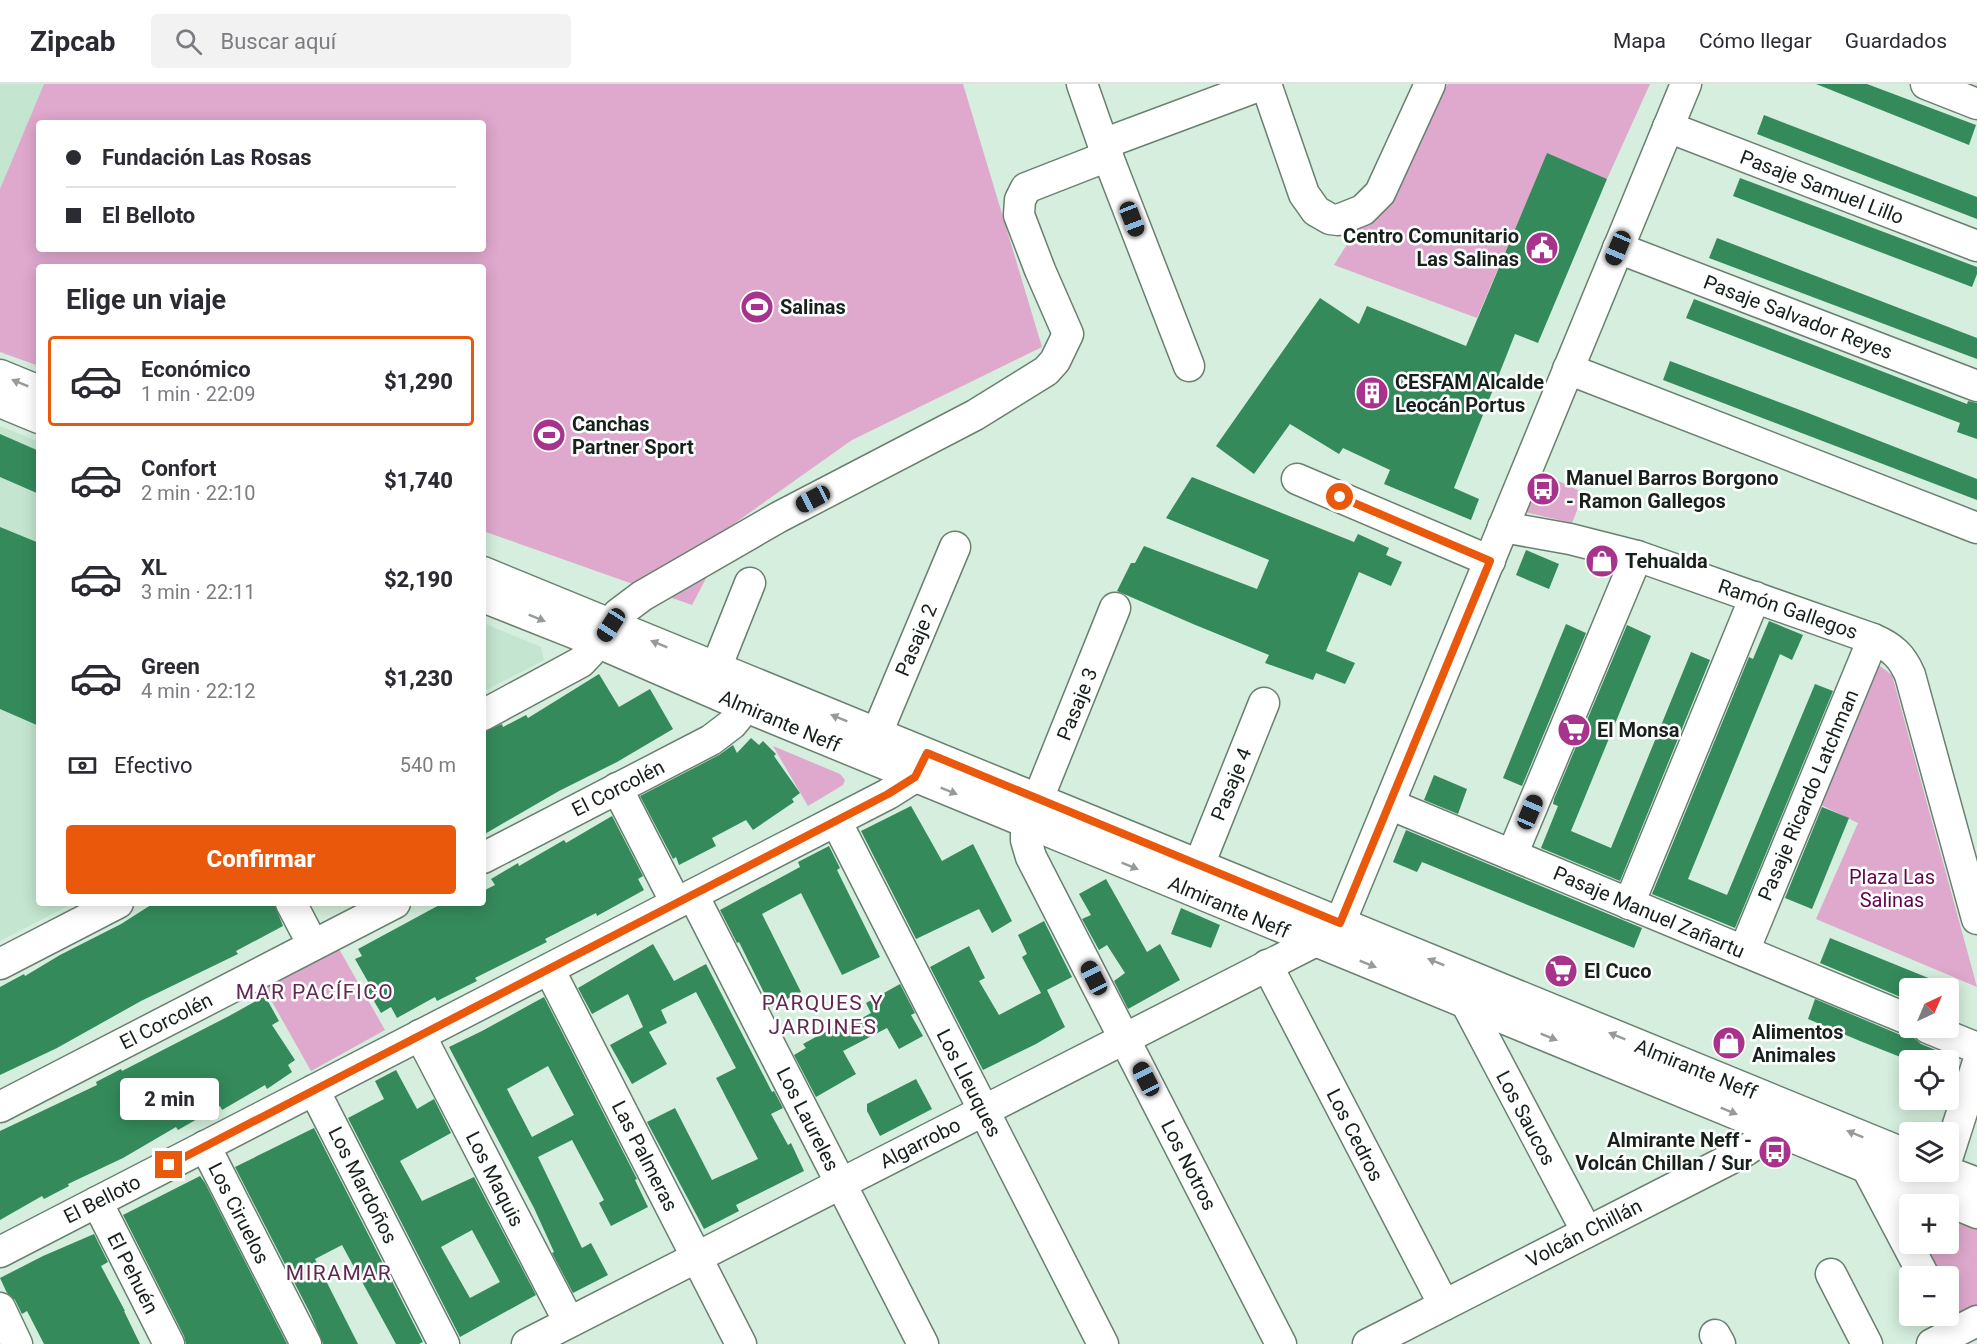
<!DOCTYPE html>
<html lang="es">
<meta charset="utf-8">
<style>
:root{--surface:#fff;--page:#f2f2f3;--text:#2b2b33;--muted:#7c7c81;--line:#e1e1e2;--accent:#ea580c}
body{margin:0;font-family:Roboto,sans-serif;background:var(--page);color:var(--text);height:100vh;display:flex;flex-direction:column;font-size:22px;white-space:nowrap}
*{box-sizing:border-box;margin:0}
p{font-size:20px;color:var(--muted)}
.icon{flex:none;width:33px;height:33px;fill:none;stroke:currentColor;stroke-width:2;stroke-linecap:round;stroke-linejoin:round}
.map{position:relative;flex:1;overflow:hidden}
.drawer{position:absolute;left:36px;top:180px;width:450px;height:642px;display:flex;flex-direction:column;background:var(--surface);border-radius:6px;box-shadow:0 3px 15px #0003}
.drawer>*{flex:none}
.hud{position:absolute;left:36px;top:36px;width:450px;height:132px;border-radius:6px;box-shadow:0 3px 15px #0003;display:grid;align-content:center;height:132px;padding:0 30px;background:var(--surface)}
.needle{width:39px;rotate:44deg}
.tools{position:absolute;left:1899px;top:894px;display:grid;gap:12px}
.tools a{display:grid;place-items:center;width:60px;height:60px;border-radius:6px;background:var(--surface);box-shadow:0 3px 15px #0003;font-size:30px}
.end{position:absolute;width:27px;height:27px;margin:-14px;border:8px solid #ea580c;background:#fff;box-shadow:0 0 0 3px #fff}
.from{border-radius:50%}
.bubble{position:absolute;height:42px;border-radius:6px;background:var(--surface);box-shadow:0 3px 15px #0003;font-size:20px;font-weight:800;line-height:42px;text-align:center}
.car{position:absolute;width:18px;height:36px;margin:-18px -9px;border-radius:8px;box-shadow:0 0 4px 2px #0007;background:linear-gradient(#222 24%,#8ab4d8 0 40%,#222 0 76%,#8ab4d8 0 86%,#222 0)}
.hud b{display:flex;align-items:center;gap:21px;height:57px;font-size:22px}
.hud b+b{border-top:2px solid var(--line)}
.hud i{width:15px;height:15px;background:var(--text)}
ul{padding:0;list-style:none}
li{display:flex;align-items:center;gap:18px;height:90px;margin:0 12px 9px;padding:0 18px;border:3px solid transparent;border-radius:6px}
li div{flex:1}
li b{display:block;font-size:22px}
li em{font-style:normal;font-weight:800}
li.current{border-color:var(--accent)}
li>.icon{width:54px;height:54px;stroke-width:1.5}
h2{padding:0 30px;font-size:27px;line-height:72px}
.pay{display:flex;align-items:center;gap:15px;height:66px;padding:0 30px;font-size:22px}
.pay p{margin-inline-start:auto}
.action{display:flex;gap:12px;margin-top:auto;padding:12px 30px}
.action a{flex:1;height:69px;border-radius:6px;background:var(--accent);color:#fff;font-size:24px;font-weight:800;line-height:69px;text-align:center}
header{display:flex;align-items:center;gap:36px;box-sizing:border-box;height:84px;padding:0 30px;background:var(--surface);border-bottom:2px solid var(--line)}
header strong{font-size:28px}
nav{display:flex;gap:33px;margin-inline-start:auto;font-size:21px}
.search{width:420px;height:54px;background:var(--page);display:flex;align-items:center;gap:15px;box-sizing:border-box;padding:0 21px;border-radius:6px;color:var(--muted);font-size:22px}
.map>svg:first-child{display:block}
</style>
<header>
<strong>Zipcab</strong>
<div class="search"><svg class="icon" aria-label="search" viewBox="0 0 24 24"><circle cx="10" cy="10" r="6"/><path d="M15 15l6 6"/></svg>Buscar aquí</div>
<nav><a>Mapa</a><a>Cómo llegar</a><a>Guardados</a></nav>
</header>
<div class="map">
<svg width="1977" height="1260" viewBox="0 0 1977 1260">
<rect width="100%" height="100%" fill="#d5eedd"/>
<g fill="#c4e5cf">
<polygon points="0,0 44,0 0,105"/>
<polygon points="0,342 39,358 39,819 74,819 0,857"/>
<polygon points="483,539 541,563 544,576 483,608"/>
</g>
<g fill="#dfa8cd" fill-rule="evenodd">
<path d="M44,0H963L1042,263L852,356L735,439L692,521L483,447V183H39V282L0,268V105ZM39,39H483V165H39Z"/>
<polygon points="1448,0 1650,0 1607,95 1547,70 1477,234 1334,181"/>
<polygon points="1544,390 1584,409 1572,439 1525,428"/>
<polygon points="1876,579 1892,591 1977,903 1816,835 1858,739 1821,721"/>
<polygon points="773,662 840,690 845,696 843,701 808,722"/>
<polygon points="335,858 385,946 311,987 262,900"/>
<polygon points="1949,1123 1977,1135 1977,1230 1956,1241 1949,1228 1948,1192 1929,1192 1912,1160 1948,1160"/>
</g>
<g fill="#348a5b" fill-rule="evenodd">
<polygon points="1816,0 1867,0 1976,41 1969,61"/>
<polygon points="1764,31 1977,113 1977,135 1757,50"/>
<polygon points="1547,69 1607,95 1538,259 1515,250 1454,404 1479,415 1471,436 1384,400 1390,386 1343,364 1339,370 1290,340 1254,390 1216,362 1320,214 1359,240 1367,222 1466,262"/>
<polygon points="1740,94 1977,183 1977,190 1972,203 1733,112"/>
<polygon points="1717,154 1977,254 1977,275 1709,174"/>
<polygon points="1694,215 1967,320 1968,317 1977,319 1977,355 1957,348 1960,339 1686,234"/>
<polygon points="1670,277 1808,329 1977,395 1977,416 1663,296"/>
<polygon points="0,350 39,367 39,410 0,393"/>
<polygon points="1192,393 1354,458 1358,450 1389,464 1386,471 1402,478 1391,502 1359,488 1326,567 1355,579 1345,600 1316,589 1313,596 1265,579 1269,571 1193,540 1117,507 1131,479 1135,479 1144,462 1257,505 1269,476 1166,434"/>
<polygon points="0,443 39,459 39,642 0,625"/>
<polygon points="1526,466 1559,480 1549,505 1516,491"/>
<polygon points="1769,537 1803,551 1792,576 1780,570 1688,795 1727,811 1815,600 1833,607 1735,844 1652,810 1749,573 1753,575"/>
<polygon points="1566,540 1586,549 1522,702 1503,694"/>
<polygon points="1627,541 1651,552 1571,747 1611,764 1691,568 1710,576 1620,797 1541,764 1558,722 1553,720 1554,715"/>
<polygon points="599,590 619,623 650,605 673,645 617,678 559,707 483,751 483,648 502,640 503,643 526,631 528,634"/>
<polygon points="751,654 759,661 763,657 776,670 774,672 800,709 792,715 794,718 753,746 746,736 712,754 716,762 679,781 676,773 673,775 640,712 719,671 733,661 737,669"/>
<polygon points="1434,691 1467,705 1458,730 1424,716"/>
<polygon points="911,722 942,777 973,760 1012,837 992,849 979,825 916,855 861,747"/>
<polygon points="1822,723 1849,734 1812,825 1785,814"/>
<polygon points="612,732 643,792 638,795 644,806 597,832 596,829 545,855 547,858 475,894 477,897 437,917 435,913 397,934 391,923 381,929 367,905 371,903 355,875 362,872 358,865 443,819 483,819 483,807 495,801 491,795 518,779 519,782 564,756 566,759"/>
<polygon points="1406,746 1642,844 1634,864 1422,778 1417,788 1393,778"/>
<polygon points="829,762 840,784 837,786 880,873 842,891 801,809 762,830 801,908 771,923 739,858 737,859 720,826 800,783 798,778"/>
<polygon points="1106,795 1147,868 1160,860 1180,896 1128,925 1114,897 1125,889 1107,861 1099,866 1082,835 1091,831 1079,810"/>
<polygon points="154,819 274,819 283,842 236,867 238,870 141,917 57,964 0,991 0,903 24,890 25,892 60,871 121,840"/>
<polygon points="1181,824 1220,841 1211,864 1171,850"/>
<polygon points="1044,837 1072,893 1047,906 1065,943 1036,960 983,986 930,883 969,862 985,894 979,897 999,931 1041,909 1022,873 1027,870 1018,851"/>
<polygon points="1830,854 1953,904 1910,904 1910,917 1820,879"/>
<polygon points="653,860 674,897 706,880 772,1008 774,1007 783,1024 771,1030 788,1061 791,1059 804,1087 736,1121 739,1127 704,1145 647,1038 675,1024 712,1096 758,1075 716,994 736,984 696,908 661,926 667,939 649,948 667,980 632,1000 610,961 643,943 628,910 592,930 578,904"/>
<polygon points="900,900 915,929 911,931 923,952 899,965 887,944 843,967 856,990 816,1013 794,971 806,964 803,960 834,943 837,948 871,929 866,919"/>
<polygon points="265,912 279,937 272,941 295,976 288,981 292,988 267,1005 265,1001 222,1026 220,1022 178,1046 176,1043 123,1074 68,1100 69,1102 44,1115 42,1112 0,1136 0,1047 97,1001 96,998 121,985 122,987 229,932"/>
<path d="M544,913L637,1095L635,1096L648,1123L611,1142L599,1119L604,1116L572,1056L538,1073L582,1164L591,1159L608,1191L573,1209L552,1169L554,1168L534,1124L449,963L482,947ZM548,982L574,1031L532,1053L507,1005Z"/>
<polygon points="1815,915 1903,952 1913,953 1921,960 1960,976 1908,976 1860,957 1808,935"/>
<path d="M396,986L417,1025L434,1015L451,1049L400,1077L422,1117L474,1093L536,1211L460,1253L348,1034L384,1015L375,997ZM472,1146L500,1198L470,1214L441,1163Z"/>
<polygon points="916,995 932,1025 880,1052 867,1027 867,1020"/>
<polygon points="314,1044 423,1258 419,1260 396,1260 342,1161 315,1175 358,1260 323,1260 311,1231 235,1083"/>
<polygon points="200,1092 205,1099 287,1260 186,1260 184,1252 123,1131"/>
<polygon points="94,1150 108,1178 101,1182 125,1227 124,1227 140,1260 44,1260 27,1227 22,1230 15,1216 7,1209 0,1194 43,1172"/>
</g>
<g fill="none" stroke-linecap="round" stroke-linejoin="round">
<defs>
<g id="minor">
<polyline points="1082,0 1103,60 1189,282"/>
<polyline points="1266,0 1304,110 1316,127 1330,135 1338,136 1363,126 1380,109 1430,0"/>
<polyline points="1926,0 1977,20"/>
<polyline points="1668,43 1977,162"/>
<polyline points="1103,60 1264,0"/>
<polyline points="1618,164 1977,302"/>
<polyline points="1568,285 1977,444"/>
<polyline points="0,291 39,307"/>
<polyline points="0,318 39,334"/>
<polyline points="1297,395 1490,477"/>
<path d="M1503,443L1570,455L1637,472L1873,555C1892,563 1902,572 1910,591L1977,835"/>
<polyline points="483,488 1910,1072"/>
<polyline points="483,513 599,559 746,623 1977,1129"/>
<polyline points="716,584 750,499"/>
<polyline points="483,631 581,578 599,559 618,530 642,512 779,433 975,331 1046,287 1055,277 1068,250 1040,186 1019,131 1020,116 1026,104 1108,72"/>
<polyline points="877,649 955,463"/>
<polyline points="617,704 676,819"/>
<polyline points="1038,715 1115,524"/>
<polyline points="1389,720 1910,936"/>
<polyline points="836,737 1103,1260"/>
<polyline points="1026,739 1026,756 1031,773 1281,1260"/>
<polyline points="1512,771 1637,472"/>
<polyline points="483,774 711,656 732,640 746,623"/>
<polyline points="1199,781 1264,619"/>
<polyline points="693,811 923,1260"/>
<polyline points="291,819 313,861"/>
<polyline points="1629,820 1755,513"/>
<polyline points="1744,867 1873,555"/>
<polyline points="0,880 118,819"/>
<polyline points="1267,881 1444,1221"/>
<polyline points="549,885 741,1260"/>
<polyline points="1466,919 1587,1148"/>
<polyline points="1928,944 1977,964"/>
<polyline points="420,951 569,1238"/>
<polyline points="314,1006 444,1260"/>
<polyline points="0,1023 395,819"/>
<polyline points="205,1062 306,1260"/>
<polyline points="1948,1072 1977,981"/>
<polyline points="1867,1084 1924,1192"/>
<polyline points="1948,1088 1977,1099"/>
<polyline points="97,1118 169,1260"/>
<polyline points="0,1168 888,710 915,693 922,679"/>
<polyline points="1831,1190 1867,1260"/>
<polyline points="0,1224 17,1260"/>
<polyline points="1715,1251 1720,1260"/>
<polyline points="527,1260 1314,858 1340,839 1686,0"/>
<path d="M1368,1260L1740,1070C1760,1058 1770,1050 1780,1029"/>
<polyline points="1932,1260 1977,1237"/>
</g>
</defs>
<use href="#minor" stroke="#698070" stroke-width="33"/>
<use href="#minor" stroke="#fff" stroke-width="30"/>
</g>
<defs><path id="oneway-solid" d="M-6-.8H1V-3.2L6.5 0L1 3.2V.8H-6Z" transform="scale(1.5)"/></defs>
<g fill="#979b98">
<use href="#oneway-solid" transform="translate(20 299) rotate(-158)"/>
<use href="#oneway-solid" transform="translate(537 534) rotate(22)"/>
<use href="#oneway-solid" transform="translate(659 560) rotate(-158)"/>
<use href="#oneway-solid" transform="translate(839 634) rotate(-158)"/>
<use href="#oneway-solid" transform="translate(949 707) rotate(22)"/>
<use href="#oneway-solid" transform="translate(1130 782) rotate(22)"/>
<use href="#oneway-solid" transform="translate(1436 878) rotate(-158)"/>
<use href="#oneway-solid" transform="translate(1368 880) rotate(22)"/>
<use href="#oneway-solid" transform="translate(1617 952) rotate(-158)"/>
<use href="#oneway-solid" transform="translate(1549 953) rotate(22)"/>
<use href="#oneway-solid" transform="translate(1729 1027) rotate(22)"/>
<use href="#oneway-solid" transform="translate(1855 1050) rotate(-158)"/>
</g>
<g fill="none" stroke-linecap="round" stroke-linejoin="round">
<polyline stroke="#ea580c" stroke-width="8" points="169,1081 888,710 915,693 927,669 1340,839 1490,477 1340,413"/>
</g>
<defs>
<symbol id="civic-disc" viewBox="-11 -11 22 22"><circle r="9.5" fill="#a8338c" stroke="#fff"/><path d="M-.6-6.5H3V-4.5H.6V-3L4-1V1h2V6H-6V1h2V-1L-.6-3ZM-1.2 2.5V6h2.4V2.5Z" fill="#fff"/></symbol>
<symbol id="stadium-disc" viewBox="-11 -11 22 22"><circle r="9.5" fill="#a8338c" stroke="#fff"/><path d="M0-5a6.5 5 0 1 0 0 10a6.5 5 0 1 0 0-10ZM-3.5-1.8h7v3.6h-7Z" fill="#fff"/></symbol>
<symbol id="building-disc" viewBox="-11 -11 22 22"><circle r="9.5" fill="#a8338c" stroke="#fff"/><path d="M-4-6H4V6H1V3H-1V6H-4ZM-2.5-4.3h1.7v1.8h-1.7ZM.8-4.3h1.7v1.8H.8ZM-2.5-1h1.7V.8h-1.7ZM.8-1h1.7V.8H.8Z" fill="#fff"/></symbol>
<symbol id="bus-disc" viewBox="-11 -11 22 22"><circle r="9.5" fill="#a8338c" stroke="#fff"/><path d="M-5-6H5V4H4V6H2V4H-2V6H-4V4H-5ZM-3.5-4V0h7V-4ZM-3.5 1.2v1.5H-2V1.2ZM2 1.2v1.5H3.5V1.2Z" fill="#fff"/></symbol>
<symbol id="shop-disc" viewBox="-11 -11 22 22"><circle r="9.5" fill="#a8338c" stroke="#fff"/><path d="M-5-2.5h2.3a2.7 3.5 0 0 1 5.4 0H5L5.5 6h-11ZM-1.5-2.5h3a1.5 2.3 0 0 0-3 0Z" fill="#fff"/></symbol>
<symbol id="supermarket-disc" viewBox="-11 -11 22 22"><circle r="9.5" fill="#a8338c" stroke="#fff"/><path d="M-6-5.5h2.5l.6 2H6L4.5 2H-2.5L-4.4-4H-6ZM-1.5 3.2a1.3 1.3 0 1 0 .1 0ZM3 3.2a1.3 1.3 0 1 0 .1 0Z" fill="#fff"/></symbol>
</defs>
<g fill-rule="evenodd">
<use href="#civic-disc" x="1523" y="145" width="38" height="38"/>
<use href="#stadium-disc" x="738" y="204" width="38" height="38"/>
<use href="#building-disc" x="1353" y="290" width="38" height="38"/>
<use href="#stadium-disc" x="530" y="332" width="38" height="38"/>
<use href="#bus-disc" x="1524" y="386" width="38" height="38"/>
<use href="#shop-disc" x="1583" y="458" width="38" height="38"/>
<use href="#supermarket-disc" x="1555" y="627" width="38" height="38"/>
<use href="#supermarket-disc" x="1542" y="868" width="38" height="38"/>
<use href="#shop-disc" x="1710" y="940" width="38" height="38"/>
<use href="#bus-disc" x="1756" y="1049" width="38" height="38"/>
</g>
<g text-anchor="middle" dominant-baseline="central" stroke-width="5" stroke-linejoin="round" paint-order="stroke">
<g font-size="20" fill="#17211b" stroke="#fff">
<text transform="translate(1822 103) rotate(21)">Pasaje Samuel Lillo</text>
<text transform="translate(1798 233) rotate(21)">Pasaje Salvador Reyes</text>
<text transform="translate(1788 525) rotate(19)">Ramón Gallegos</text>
<text transform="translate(916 556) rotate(-67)">Pasaje 2</text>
<text transform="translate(1077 620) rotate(-68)">Pasaje 3</text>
<text transform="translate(780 637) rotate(23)">Almirante Neff</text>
<text transform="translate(1231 700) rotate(-68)">Pasaje 4</text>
<text transform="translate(618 704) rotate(-27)">El Corcolén</text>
<text transform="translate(1808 711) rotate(-67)">Pasaje Ricardo Latchman</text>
<text transform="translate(1229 823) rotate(23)">Almirante Neff</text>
<text transform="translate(1649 828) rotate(23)">Pasaje Manuel Zañartu</text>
<text transform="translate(166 937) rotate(-27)">El Corcolén</text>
<text transform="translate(1696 985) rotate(22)">Almirante Neff</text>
<text transform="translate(969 999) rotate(63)">Los Lleuques</text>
<text transform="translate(1526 1034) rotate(62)">Los Saucos</text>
<text transform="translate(808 1035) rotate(63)">Los Laureles</text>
<text transform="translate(1355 1051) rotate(63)">Los Cedros</text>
<text transform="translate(920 1059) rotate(-27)">Algarrobo</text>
<text transform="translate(645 1072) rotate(63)">Las Palmeras</text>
<text transform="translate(1189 1081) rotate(63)">Los Notros</text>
<text transform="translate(495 1095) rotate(63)">Los Maquis</text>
<text transform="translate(363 1101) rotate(63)">Los Mardoños</text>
<text transform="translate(102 1115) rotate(-27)">El Belloto</text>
<text transform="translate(239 1129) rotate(63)">Los Ciruelos</text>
<text transform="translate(1584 1149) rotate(-27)">Volcán Chillán</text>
<text transform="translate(133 1189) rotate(63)">El Pehuén</text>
</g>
<g font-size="20" font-weight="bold" fill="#17211b" stroke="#fff" text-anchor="start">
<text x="1519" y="152" text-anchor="end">Centro Comunitario<tspan x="1519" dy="23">Las Salinas</tspan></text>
<text x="780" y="223">Salinas</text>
<text x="1395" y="298">CESFAM Alcalde<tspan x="1395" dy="23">Leocán Portus</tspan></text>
<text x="572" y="340">Canchas<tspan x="572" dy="23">Partner Sport</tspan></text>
<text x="1566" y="394">Manuel Barros Borgono<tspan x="1566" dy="23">- Ramon Gallegos</tspan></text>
<text x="1625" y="477">Tehualda</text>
<text x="1597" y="646">El Monsa</text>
<text x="1584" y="887">El Cuco</text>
<text x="1752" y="948">Alimentos<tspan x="1752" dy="23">Animales</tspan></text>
<text x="1752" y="1056" text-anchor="end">Almirante Neff -<tspan x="1752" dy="23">Volcán Chillan / Sur</tspan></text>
</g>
<g font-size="20" fill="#60054e" stroke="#fff">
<text x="1892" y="793">Plaza Las<tspan x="1892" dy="23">Salinas</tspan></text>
</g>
<g font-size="21" letter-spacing="1.5" fill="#612852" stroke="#fff">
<text x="315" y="908">MAR PACÍFICO</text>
<text x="823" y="919">PARQUES Y<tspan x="823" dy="24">JARDINES</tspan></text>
<text x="339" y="1189">MIRAMAR</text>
</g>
</g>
</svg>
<div class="tools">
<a><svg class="needle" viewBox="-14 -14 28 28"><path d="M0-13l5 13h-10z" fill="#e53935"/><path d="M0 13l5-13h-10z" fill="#7c7c81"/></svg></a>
<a><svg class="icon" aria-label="locate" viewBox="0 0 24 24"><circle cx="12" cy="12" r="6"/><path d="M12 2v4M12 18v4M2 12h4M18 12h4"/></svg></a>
<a><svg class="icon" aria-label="layers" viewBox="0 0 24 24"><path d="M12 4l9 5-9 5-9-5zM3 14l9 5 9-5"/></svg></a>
<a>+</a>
<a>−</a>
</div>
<i class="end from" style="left:1340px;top:413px"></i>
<i class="end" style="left:169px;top:1081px"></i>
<div class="bubble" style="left:120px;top:994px;width:99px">2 min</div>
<i class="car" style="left:1132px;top:135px;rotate:159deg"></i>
<i class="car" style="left:1618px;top:164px;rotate:203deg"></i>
<i class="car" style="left:813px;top:415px;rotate:242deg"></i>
<i class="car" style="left:611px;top:541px;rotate:213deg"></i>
<i class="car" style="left:1530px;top:728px;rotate:23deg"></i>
<i class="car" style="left:1094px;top:894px;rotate:333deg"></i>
<i class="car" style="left:1146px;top:995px;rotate:333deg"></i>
<div class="hud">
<b><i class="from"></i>Fundación Las Rosas</b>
<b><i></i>El Belloto</b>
</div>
<section class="drawer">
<h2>Elige un viaje</h2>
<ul>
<li class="current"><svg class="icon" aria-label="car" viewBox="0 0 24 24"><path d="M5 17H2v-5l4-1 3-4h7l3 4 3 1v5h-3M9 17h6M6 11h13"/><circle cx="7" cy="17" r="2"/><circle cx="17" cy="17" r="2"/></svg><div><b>Económico</b><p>1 min · 22:09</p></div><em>$1,290</em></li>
<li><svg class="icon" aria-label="car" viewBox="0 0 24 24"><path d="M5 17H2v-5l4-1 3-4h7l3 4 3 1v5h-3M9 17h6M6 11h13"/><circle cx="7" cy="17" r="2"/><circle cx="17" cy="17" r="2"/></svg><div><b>Confort</b><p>2 min · 22:10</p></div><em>$1,740</em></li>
<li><svg class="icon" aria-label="car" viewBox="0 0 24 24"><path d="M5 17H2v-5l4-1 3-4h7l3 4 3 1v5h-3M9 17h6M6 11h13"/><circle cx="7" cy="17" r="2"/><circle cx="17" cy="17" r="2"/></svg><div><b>XL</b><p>3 min · 22:11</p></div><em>$2,190</em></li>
<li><svg class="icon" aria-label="car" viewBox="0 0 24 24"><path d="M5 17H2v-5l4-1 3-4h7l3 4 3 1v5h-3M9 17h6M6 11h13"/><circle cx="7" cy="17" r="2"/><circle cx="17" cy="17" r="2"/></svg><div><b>Green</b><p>4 min · 22:12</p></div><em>$1,230</em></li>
</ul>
<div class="pay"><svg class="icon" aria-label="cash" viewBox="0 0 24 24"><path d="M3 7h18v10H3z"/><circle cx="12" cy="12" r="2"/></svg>Efectivo<p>540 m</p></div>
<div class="action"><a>Confirmar</a></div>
</section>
</div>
